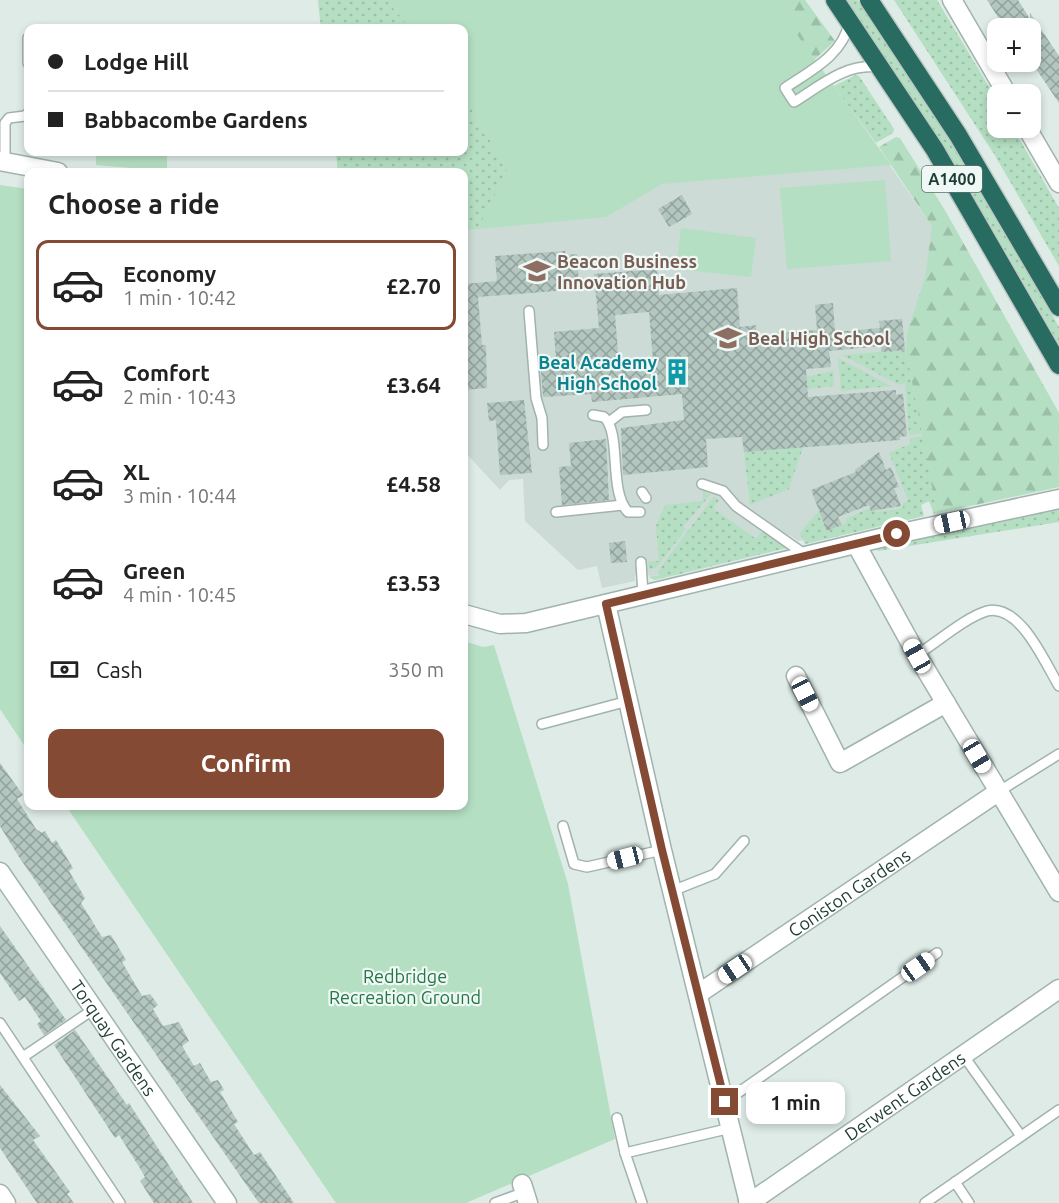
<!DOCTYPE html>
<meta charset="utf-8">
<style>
:root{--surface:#fff;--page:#f6f6f6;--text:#222;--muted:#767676;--line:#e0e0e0;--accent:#854a34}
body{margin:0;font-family:Ubuntu,sans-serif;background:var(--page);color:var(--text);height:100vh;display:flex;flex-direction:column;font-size:22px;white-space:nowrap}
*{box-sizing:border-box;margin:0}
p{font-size:20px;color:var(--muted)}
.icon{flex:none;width:33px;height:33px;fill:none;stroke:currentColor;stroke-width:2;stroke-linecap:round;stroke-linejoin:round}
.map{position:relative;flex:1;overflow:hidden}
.panel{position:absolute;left:24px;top:168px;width:444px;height:642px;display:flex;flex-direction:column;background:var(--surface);border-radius:12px;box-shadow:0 3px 9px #0003}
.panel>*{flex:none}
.hud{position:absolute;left:24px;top:24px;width:444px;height:132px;border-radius:12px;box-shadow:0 3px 9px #0003;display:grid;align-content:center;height:132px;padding:0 24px;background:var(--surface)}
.controls{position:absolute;left:987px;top:18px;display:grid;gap:12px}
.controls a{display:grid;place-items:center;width:54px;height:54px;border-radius:12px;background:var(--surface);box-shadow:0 3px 9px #0003;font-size:30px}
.end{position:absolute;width:27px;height:27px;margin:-14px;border:8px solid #854a34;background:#fff;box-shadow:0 0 0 3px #fff}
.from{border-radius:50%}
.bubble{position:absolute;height:42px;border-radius:12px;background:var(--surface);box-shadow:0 3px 9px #0003;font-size:20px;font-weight:700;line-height:42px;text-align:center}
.car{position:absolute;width:18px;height:36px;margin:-18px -9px;border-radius:8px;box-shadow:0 0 4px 2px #0007;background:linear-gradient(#fff 24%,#345 0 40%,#fff 0 76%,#345 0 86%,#fff 0)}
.hud b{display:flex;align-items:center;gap:21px;height:57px;font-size:22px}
.hud b+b{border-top:2px solid var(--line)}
.hud i{width:15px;height:15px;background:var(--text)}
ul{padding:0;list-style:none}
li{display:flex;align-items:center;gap:18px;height:90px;margin:0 12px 9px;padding:0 12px;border:3px solid transparent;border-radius:12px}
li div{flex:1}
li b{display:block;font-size:22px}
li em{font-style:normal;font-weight:700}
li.on{border-color:var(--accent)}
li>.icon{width:54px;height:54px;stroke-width:1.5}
h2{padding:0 24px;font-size:27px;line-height:72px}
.pay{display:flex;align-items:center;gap:15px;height:66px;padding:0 24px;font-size:22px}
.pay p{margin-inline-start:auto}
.button{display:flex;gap:12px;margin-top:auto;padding:12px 24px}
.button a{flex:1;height:69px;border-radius:12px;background:var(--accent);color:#fff;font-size:24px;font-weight:700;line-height:69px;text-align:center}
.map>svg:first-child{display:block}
</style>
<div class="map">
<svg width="1059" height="1203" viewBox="0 0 1059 1203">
<defs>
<pattern id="grass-dots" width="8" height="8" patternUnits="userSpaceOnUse" patternTransform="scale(1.5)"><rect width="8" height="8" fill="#b5dfc2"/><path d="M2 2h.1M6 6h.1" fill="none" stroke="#9bc0a7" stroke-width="1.8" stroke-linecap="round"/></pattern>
<pattern id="forest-firs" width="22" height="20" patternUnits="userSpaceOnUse" patternTransform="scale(1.5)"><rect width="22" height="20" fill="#b5dfc2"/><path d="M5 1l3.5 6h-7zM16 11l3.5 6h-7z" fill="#9bc0a7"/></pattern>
<pattern id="building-cross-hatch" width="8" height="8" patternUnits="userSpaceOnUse" patternTransform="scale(1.5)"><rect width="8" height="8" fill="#b3c6bf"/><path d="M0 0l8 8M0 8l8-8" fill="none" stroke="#91a29c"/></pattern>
</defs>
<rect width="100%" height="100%" fill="#deebe6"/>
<polygon fill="#ccdbd5" points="318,0 841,95 932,226 1059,482 937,513 929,501 883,521 805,544 804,540 798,541 789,535 780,546 649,577 649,575 635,575 635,581 602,588 597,566 578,570 525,521 523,479 509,480 500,490 464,451 464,172 338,172 336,152 464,152 464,28 321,28"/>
<g fill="url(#grass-dots)">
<polygon points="318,0 386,0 411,28 321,28"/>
<path d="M846,0H857C932,104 996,215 1059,327V345C993,227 924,111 846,0Z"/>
<polygon points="894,0 937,0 997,100 998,128 1013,128 1059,208 1059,266 994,154"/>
<polygon points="856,75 859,76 894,129 893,133 876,143 834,86"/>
<polygon points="464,96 507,170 478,229 464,229 464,172 338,172 336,152 464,152"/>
<polygon points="906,350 922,433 909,435 905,383 899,385 842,355"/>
<polygon points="838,358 891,386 841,391"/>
<polygon points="833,371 834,386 808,389 807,384 799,378"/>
<polygon points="923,436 937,513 934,514 929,501 921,505 924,516 805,544 800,533 817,513 819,512 828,531 846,523 845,519 870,508 877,512 903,508 903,503 908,500 889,453 910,444 910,438"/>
<polygon points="803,447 789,489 750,505 744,452"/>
<polygon points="703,491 710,495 683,527 686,529 656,568 649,569 648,562 659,561 656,526 665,505 703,501"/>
<polygon points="714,496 719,500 713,508 756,539 762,531 787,548 655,580 649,577 659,575 658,571"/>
<polygon points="1059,504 1059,522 878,551 874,547"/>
</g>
<g fill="url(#forest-firs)">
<polygon points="758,0 805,0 835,41 815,59"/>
<polygon points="896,137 900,138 946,212 1059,413 1059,487 937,513 906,350 907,333 925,278 932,226 879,147"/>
</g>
<g fill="#b5dfc2">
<polygon points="386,0 772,0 891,165 662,184 606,217 478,229 507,170 464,96 464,28 411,28"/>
<polygon points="96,152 167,152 167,171 96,165"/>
<polygon points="885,180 891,261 787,269 780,188"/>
<polygon points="0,185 28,189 28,751 0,709"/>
<polygon points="681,228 756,238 751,277 676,269"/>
<polygon points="464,641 483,647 494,645 568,884 615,1139 466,1203 336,1203 66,806 464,806"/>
</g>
<g fill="url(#building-cross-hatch)" fill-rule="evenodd">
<polygon points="987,0 1018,0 1030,19 1030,13 1059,56 1059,103 1030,60 1030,28 1005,28"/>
<polygon points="682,195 692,214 669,227 658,209"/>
<polygon points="565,251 566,255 577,254 579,285 568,286 568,290 478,297 482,345 486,345 487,388 464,390 464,284 497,281 495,256"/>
<path d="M657,269L659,295L737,288L740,327L756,325L757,335L817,330L815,305L833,303L835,332L880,328L879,321L902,319L905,350L881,352V346L829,351L831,367L806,369L808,397L896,390V395L903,394L907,436L900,437V440L744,452L742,437L706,439L708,467L623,475L621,428L684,420L682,394L592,402L591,394L543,397L540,361L556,359L554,332L599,328L594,274ZM649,312L653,360L619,363L615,315Z"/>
<polygon points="524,400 532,473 500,475 496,420 489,421 487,403"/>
<polygon points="606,439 609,500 562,505 559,467 571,466 569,443"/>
<polygon points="879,452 886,470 891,467 899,487 894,488 901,506 871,511 869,505 838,517 842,525 827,531 811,490 856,472 855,470"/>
<polygon points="625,541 627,562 611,563 609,543"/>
<polygon points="0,763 23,795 17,799 36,829 42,833 45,831 52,843 56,840 73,868 69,871 85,898 81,903 102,937 111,935 126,960 122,962 142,996 150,994 158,1005 153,1009 163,1026 179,1022 189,1041 182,1046 194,1066 200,1063 211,1082 218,1080 224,1090 220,1092 238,1122 234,1124 254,1155 260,1152 294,1203 259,1203 19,857 0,826"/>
<polygon points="0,926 66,1020 44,1035 37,1024 41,1021 25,997 19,1001 0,973"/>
<polygon points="75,1030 127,1105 129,1103 193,1203 154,1203 140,1181 145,1177 138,1165 119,1135 115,1138 54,1045"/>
<polygon points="0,1085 40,1136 33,1140 70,1192 67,1194 74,1203 37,1203 0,1148"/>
</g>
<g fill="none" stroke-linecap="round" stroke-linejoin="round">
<defs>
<g id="lane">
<path d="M849,23C843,55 810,71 785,88L794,102C821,85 846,63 879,67"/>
<polyline points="28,38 28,63"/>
<polyline points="5,161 5,123 9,118 25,116 28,113"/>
<polyline points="529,311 536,398 542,418 543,445"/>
<path d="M593,415L604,417C622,433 608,491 628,512H640"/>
<polyline points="609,422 622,412 646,410"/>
<polyline points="702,484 723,491 736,506 807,556"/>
<polyline points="642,492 646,498"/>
<polyline points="556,512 623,505"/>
<polyline points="641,562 643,595"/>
<path d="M917,655C936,643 966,617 987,611C1020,603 1045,663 1059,686"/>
<polyline points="542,724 628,701"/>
<polyline points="998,792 1059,754"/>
<polyline points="563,826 574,864 587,867 662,850"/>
<polyline points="672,891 715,874 744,841"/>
<polyline points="0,1023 120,1203"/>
<polyline points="963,1055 1021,1136"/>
<polyline points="23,1057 94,1009"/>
<polyline points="725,1102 937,953"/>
<polyline points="617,1118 625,1153 642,1203"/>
<polyline points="625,1153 731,1128"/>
<polyline points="955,1182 969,1203"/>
<polyline points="495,1203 525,1192"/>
<polyline points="925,1203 1059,1110"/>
</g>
<g id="street">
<polyline points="952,0 1007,94"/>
<polyline points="1027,128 1059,183"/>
<polyline points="0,161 58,172"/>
<polyline points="856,544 917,655 1059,892"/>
<polyline points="606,604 662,850 749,1203"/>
<polyline points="464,614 500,624 526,623 897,534 1059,499"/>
<polyline points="796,676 840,763 946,703"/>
<path id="s1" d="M0,872L227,1203"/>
<path id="s2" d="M698,994L998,792"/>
<polyline points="522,1184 528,1203"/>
<polyline points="0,1194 6,1203"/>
<path id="s3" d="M748,1200L755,1199L1059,989"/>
</g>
<g id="highway">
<polyline points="835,0 935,150 1059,365"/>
<polyline points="869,0 958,135 1059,307"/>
</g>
</defs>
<use href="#lane" stroke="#a1b3ad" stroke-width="12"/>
<use href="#street" stroke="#a1b3ad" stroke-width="21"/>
<use href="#highway" stroke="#c0c8c6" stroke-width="21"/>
<use href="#lane" stroke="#fff" stroke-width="9"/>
<use href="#street" stroke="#fff" stroke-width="18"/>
<use href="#highway" stroke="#286b60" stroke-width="18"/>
</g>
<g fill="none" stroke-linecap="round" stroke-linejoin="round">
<polyline stroke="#854a34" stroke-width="8" points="725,1102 662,850 606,604 897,534"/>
</g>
<defs>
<symbol id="school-bare" viewBox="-9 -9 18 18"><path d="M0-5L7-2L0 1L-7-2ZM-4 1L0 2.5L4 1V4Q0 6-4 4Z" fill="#8d6e63" stroke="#eff8f4" stroke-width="2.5" paint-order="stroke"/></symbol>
<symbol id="building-bare" viewBox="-9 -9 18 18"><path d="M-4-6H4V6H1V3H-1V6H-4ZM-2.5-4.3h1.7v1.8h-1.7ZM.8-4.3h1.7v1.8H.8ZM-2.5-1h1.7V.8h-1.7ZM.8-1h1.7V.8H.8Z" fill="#0f9aa8" stroke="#eff8f4" stroke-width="2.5" paint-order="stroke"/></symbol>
</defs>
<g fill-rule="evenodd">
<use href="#school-bare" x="518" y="252" width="38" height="38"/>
<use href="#school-bare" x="709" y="319" width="38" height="38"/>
<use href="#building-bare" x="658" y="353" width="38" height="38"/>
</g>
<g text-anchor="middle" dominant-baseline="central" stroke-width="4.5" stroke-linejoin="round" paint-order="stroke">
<rect fill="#eff8f4" stroke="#5d746e" stroke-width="1.5" x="922" y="166" width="60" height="26" rx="4.5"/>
<g font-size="16" font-weight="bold" fill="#1e3c35">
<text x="952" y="179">A1400</text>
</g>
<g font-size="18" font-weight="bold" fill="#785e54" stroke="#eff8f4" text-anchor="start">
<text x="557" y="261">Beacon Business<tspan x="557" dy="21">Innovation Hub</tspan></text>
<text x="748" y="338">Beal High School</text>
</g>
<g font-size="18" font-weight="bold" fill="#0d838f" stroke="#eff8f4" text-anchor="end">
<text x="657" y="362">Beal Academy<tspan x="657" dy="21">High School</tspan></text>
</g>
<g font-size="18" fill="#1e3c35" stroke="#eff8f4">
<text stroke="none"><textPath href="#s2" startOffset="182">Coniston Gardens</textPath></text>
<text stroke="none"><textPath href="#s1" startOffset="201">Torquay Gardens</textPath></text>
<text stroke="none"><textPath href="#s3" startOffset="189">Derwent Gardens</textPath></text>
</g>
<g font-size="18" fill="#257647" stroke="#eff8f4">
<text x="405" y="976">Redbridge<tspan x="405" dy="21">Recreation Ground</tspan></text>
</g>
</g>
</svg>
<div class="controls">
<a>+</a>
<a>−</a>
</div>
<i class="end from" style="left:897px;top:534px"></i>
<i class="end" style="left:725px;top:1102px"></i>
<div class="bubble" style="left:746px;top:1082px;width:99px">1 min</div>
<i class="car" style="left:952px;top:522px;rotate:258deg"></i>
<i class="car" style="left:917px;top:656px;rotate:331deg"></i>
<i class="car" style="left:805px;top:694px;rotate:153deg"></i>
<i class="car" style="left:977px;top:756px;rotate:149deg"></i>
<i class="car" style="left:625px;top:858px;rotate:256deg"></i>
<i class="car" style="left:918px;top:967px;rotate:55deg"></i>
<i class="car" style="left:735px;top:969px;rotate:236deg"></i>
<div class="hud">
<b><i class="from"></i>Lodge Hill</b>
<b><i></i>Babbacombe Gardens</b>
</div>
<section class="panel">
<h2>Choose a ride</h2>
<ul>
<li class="on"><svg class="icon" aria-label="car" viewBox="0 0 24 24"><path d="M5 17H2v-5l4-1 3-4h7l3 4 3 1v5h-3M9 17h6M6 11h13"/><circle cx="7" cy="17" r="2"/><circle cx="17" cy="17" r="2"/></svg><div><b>Economy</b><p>1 min · 10:42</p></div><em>£2.70</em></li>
<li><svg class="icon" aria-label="car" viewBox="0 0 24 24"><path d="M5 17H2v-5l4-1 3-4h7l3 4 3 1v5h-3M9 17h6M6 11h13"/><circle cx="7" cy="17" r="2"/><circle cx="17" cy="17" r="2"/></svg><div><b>Comfort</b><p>2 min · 10:43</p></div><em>£3.64</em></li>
<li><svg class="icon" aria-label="car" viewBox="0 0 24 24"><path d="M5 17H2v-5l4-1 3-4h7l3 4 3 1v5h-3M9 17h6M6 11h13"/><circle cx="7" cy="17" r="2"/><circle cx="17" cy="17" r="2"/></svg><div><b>XL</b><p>3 min · 10:44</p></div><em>£4.58</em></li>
<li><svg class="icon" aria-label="car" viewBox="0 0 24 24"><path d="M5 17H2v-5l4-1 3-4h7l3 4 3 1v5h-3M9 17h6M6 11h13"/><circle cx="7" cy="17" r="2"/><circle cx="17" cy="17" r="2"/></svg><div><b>Green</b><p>4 min · 10:45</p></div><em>£3.53</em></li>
</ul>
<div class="pay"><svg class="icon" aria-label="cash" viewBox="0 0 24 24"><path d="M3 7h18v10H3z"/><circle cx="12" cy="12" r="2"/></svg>Cash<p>350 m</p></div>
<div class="button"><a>Confirm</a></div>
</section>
</div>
